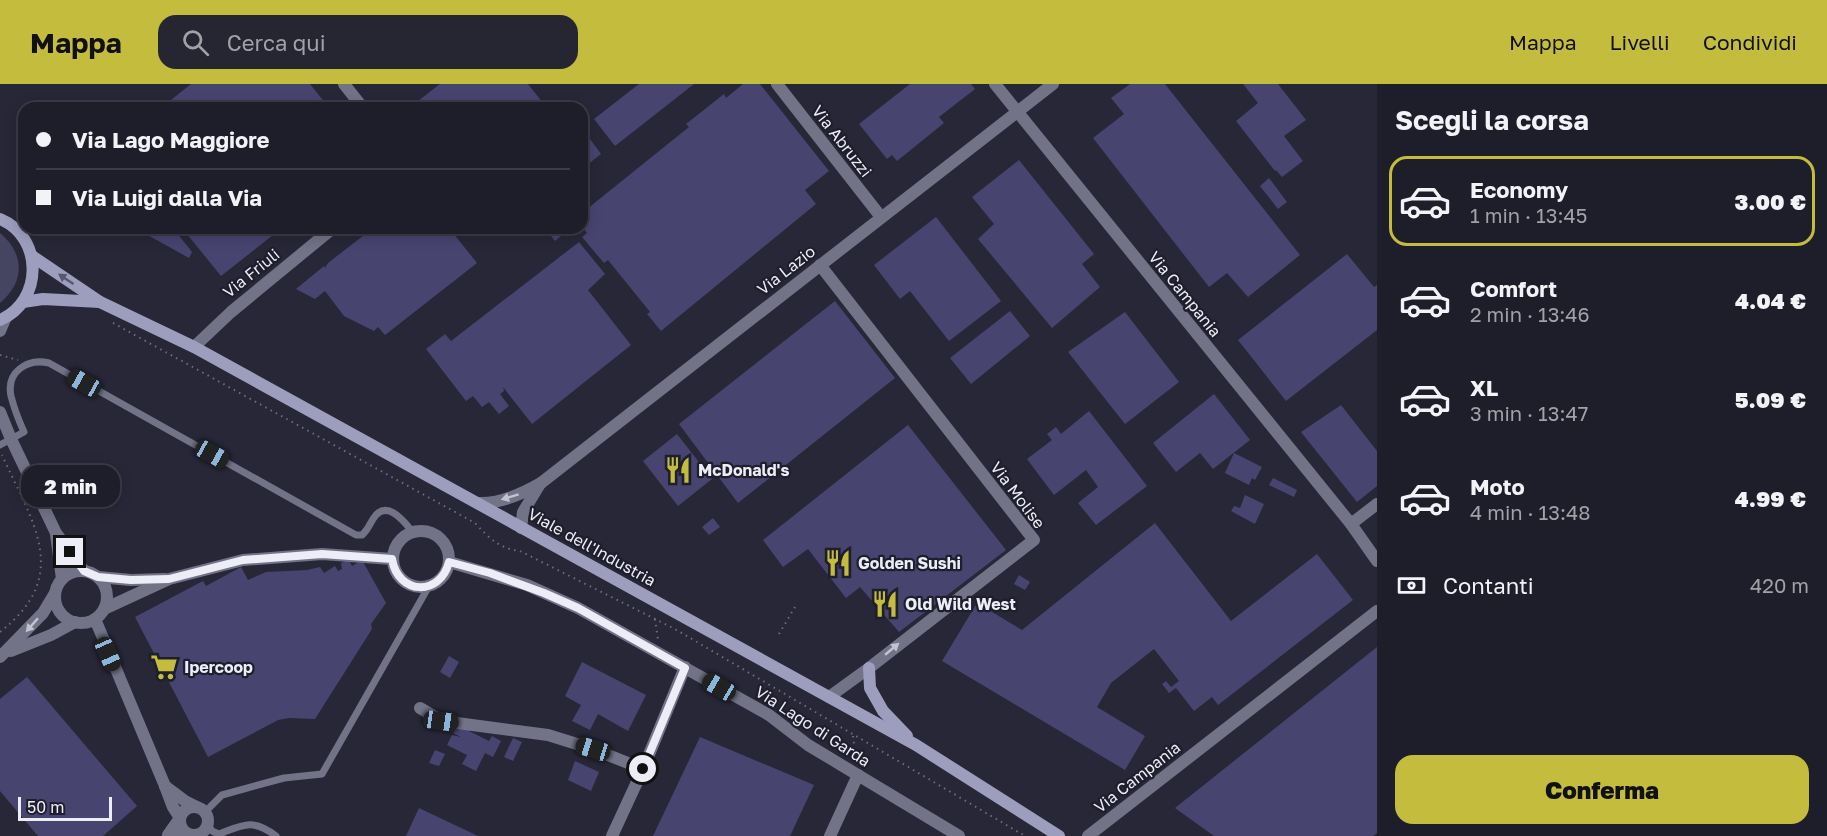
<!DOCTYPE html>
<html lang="it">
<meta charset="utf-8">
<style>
:root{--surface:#1e1d2a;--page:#262632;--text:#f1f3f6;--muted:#a1a2a8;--line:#3c3b47;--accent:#c4bc3d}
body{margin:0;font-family:"Golos Text",sans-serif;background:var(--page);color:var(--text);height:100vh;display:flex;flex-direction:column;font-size:22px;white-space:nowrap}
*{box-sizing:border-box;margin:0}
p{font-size:20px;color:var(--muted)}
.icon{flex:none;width:33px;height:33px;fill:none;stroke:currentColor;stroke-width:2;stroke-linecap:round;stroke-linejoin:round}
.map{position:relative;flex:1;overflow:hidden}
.sheet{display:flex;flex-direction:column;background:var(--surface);width:450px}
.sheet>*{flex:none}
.guide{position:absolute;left:18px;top:18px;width:570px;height:132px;border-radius:18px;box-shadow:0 3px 15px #0003,0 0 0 2px var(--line);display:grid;align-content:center;height:132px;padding:0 18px;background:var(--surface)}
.scale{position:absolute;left:18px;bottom:15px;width:94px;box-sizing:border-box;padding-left:6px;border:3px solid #ededf8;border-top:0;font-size:16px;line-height:21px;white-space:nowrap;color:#ededf8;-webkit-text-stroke:4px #1e1e2d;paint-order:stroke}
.end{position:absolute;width:27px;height:27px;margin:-14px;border:8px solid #ededf8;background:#111;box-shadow:0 0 0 3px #111}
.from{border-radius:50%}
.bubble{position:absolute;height:42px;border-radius:18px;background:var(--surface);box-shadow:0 3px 15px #0003,0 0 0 2px var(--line);font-size:20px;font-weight:800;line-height:42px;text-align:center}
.car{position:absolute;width:18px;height:36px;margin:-18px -9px;border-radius:8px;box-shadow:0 0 4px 2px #0007;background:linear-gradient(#222 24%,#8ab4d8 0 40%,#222 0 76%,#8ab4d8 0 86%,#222 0)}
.guide b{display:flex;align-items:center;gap:21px;height:57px;font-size:22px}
.guide b+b{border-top:2px solid var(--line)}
.guide i{width:15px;height:15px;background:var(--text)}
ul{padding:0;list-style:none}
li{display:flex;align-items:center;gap:18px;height:90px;margin:0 12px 9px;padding:0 6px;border:3px solid transparent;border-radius:18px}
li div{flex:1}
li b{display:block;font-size:22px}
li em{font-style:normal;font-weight:800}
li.on{border-color:var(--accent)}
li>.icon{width:54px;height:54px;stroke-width:1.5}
h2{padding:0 18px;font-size:27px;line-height:72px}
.pay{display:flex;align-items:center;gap:15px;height:66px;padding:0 18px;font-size:22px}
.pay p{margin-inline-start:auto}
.button{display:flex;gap:12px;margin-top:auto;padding:12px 18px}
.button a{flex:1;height:69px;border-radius:18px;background:var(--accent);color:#111;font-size:24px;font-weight:800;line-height:69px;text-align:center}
header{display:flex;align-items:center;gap:36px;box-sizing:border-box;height:84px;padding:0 30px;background:var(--accent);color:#111}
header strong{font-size:28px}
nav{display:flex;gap:33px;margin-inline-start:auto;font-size:21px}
.search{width:420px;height:54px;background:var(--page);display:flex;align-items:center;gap:15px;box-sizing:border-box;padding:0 21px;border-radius:18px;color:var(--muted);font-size:22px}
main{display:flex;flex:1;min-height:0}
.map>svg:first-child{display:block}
</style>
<header>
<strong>Mappa</strong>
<div class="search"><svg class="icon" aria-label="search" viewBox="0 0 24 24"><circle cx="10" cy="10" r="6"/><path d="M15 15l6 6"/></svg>Cerca qui</div>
<nav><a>Mappa</a><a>Livelli</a><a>Condividi</a></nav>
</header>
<main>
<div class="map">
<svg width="1377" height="752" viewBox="0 0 1377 752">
<rect width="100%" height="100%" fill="#282738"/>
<path fill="#454461" d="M0,149C25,170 25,198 0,219Z"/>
<g fill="#474470">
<polygon points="191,0 310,0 329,24 161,24"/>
<polygon points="440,0 528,0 547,24 409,24"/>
<polygon points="639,0 694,0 615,62 594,35"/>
<polygon points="743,0 760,0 829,87 805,106 816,120 661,247 647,230 650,228 608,176 604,179 582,153 587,149 582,143 582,129 689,43 686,40 724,10 726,14"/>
<polygon points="910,0 971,0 975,5 939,33 944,39 897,77 892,71 887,75 859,40"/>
<polygon points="1130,0 1165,0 1300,171 1248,213 1227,189 1209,203 1093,54 1124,30 1111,14"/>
<polygon points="1243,0 1278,0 1306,36 1284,52 1303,77 1282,93 1276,86 1275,87 1236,37 1258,19"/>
<polygon points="582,44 601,70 582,85"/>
<polygon points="1019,76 1094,170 1082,180 1100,203 1052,244 978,155 994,140 972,113"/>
<polygon points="1269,94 1287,118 1278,125 1260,102"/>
<polygon points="936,133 1001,217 949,257 910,207 900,215 874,181"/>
<polygon points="135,144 173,144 192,168 189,174"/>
<polygon points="182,144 282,144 221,192"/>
<polygon points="373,144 449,144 477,179 385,251 378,243 374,247 344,232 325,207 315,215 296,205 324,182 325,184 328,179"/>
<polygon points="561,144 564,144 567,147 555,157 551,152"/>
<polygon points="579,158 605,190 588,206 631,261 532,340 503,303 504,307 500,310 509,322 499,330 489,318 482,323 473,312 466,317 426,265 445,250 451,257"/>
<polygon points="1347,170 1374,203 1377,201 1377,246 1286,317 1238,256"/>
<polygon points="835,217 895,294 738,419 679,340"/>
<polygon points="1010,227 1030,252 971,300 950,274"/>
<polygon points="1125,228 1179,298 1125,340 1068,268"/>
<polygon points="1214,310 1250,356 1213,385 1200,369 1176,388 1153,359"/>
<polygon points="1341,321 1377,367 1377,402 1357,418 1301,348"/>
<polygon points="1089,327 1147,402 1096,441 1078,419 1098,403 1086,386 1054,411 1027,375 1052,356 1047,350 1056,343 1061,350"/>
<polygon points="908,341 1006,466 899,548 860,503 846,514 808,465 783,483 763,456"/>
<polygon points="677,350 712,395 678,422 643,377"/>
<polygon points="1234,369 1262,383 1255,396 1252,394 1249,401 1225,389"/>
<polygon points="1273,394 1297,406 1294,413 1269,401"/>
<polygon points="1245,411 1264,420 1255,440 1231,427 1234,422 1240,424"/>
<polygon points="713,434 720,443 709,451 702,443"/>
<polygon points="1155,439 1231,537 1317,470 1353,516 1218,621 1212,613 1194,627 1176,604 1169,609 1162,600 1166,597 1171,603 1179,597 1154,565 1111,599 1097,623 1145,652 1125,686 942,577 977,519 1022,546"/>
<polygon points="349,476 352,482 362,476 386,519 371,540 372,545 315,635 289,634 278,636 208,673 135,533 203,497 206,502 241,483 248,496 266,488 307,486 320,483 324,489 335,482 338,487 342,485 341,479"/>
<polygon points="1019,491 1030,498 1025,506 1014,500"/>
<polygon points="1377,563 1377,749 1373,752 1214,752 1175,724"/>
<polygon points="449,572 459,578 450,594 440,588"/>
<polygon points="582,578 646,611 628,647 598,630 590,646 572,637 581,621 565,612"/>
<polygon points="27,593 137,722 103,752 38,752 0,707 0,615"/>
<polygon points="457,641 471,645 469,647 489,657 492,652 501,657 493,673 485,669 476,687 462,680 467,671 447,661 452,651 461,653 453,649"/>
<polygon points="700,653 814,701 790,752 653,752"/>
<polygon points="513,654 522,658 513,677 504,673"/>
<polygon points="435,666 445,670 439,682 429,679"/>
<polygon points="575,677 599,688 591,707 568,696"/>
<polygon points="419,724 478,752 406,752"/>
</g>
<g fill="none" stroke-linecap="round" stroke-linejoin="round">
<g stroke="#6d6d7c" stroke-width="2" stroke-dasharray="1.5 4.5" stroke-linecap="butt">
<path d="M113,239L475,439C489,454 500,465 520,467L675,545L1025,752"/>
<polyline points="0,271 18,276"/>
<polyline points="655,535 658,556"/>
<path d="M0,548C73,491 32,438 2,371"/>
<polyline points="779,550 795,523"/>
<polyline points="853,652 856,676"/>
</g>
<g stroke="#737388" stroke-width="7">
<path d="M0,361L24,348C19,337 14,324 11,312C6,288 27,274 49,279L356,451H362C369,445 370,438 376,431C389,417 405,439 412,447"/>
<polyline points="205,728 222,711 284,694 322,690 429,502"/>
<path d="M208,741L212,747L219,750C243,741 252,734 276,752"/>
<polyline points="197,751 198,752"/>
</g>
<g stroke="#737388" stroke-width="12">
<polyline points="344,0 363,24"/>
<polyline points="777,0 881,133"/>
<polyline points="995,0 1351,440 1377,477"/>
<polyline points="820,181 1034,456 869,584 829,613"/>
<polyline points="194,263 231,228 333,144"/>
<polyline points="541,399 1053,0"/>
<polyline points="1351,440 1377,420"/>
<circle cx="421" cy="475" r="28"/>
<polyline points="449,478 527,501 578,524 769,631 808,661 959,752"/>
<polyline points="98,493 131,496 165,495"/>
<polyline points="104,525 169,495 243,476 322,470 392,475"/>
<polyline points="95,535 165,702"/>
<polyline points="420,624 442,637 548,651 593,665 643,685"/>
<circle cx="194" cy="737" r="14"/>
<polyline points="188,750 180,749 168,751 180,734 173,723 165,702 185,717 197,723"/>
<polyline points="612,752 643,685 685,583"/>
<polyline points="830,752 858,691"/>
<polyline points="1088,752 1377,527"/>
</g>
<g stroke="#737388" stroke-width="12">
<polyline points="0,247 6,233"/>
<polyline points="0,328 11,355 56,449 84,487"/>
<path d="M478,419C500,420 522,410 541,399"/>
<polyline points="521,444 523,428 540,400"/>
<polyline points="56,450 62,495"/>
<circle cx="81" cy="513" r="26"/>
<polyline points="11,567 51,551 75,538"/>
<polyline points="0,573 43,529 55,509"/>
</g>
<g stroke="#9d9dbe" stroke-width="12">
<path d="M0,135C44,153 43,218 0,236"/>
<polyline points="32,172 100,218 194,263 916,661 1059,752"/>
<polyline points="23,218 43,215 100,218"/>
<polyline points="869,584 870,604 883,627 907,652"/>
</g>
</g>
<defs><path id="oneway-solid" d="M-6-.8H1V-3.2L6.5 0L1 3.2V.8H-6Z" transform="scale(1.5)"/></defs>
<use fill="#57576e" href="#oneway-solid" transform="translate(66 195) rotate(-146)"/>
<g fill="#c2c2d1">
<use href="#oneway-solid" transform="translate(510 413) rotate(163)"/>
<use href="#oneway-solid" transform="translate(32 541) rotate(131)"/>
<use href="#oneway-solid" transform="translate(892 565) rotate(-40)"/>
</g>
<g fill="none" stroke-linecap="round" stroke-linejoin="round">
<path stroke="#ededf8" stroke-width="8" d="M70,468L84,487L98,493L131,496L169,495L243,476L322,470L392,475C398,511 440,513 449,478L490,489L544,509L578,524L685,584L643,685"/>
</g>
<defs>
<symbol id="restaurant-bare" viewBox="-9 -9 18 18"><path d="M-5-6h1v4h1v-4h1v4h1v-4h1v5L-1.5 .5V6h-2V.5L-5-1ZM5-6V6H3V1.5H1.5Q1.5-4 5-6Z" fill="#c4bc3d" stroke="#1e1e2d" stroke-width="2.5" paint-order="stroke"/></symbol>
<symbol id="supermarket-bare" viewBox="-9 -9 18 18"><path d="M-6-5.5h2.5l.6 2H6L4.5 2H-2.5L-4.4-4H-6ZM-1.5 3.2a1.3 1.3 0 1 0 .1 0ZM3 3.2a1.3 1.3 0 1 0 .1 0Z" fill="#c4bc3d" stroke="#1e1e2d" stroke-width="2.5" paint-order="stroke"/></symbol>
</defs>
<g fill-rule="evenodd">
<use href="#restaurant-bare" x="659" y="367" width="38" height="38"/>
<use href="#restaurant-bare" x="819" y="460" width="38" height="38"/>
<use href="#restaurant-bare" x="866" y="501" width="38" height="38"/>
<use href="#supermarket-bare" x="145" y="564" width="38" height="38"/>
</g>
<g text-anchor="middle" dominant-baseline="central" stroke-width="4.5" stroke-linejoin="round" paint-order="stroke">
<g font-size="16" fill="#ededf8" stroke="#1e1e2d">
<text transform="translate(842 57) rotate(52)">Via Abruzzi</text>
<text transform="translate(786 186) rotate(-38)">Via Lazio</text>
<text transform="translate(251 189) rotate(-39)">Via Friuli</text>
<text transform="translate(1185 210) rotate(51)">Via Campania</text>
<text transform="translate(1018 411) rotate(53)">Via Molise</text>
<text transform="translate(592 463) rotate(29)">Viale dell'Industria</text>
<text transform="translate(813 642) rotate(33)">Via Lago di Garda</text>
<text transform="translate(1137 693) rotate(-38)">Via Campania</text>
</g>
<g font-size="16" font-weight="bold" fill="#ededf8" stroke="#1e1e2d" text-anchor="start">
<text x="698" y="386">McDonald's</text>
<text x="858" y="479">Golden Sushi</text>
<text x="905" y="520">Old Wild West</text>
<text x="184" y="583">Ipercoop</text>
</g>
</g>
</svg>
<div class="scale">50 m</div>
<i class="end from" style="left:643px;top:685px"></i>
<i class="end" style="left:70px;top:468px"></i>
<div class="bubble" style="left:21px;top:381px;width:99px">2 min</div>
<i class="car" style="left:84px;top:299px;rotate:299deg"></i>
<i class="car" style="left:212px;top:370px;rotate:119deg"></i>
<i class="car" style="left:108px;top:570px;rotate:156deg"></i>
<i class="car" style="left:719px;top:603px;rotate:300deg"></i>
<i class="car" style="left:441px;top:637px;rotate:98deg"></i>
<i class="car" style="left:593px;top:665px;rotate:287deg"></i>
<div class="guide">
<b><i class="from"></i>Via Lago Maggiore</b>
<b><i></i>Via Luigi dalla Via</b>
</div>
</div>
<section class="sheet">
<h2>Scegli la corsa</h2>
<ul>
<li class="on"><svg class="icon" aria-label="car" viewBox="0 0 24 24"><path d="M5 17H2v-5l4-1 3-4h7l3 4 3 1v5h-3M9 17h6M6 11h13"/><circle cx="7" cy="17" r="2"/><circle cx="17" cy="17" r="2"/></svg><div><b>Economy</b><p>1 min · 13:45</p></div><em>3.00 €</em></li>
<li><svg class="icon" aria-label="car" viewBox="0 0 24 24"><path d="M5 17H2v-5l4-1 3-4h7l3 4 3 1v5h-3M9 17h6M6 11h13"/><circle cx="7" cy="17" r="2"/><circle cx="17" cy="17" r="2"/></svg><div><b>Comfort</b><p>2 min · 13:46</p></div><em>4.04 €</em></li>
<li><svg class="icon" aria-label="car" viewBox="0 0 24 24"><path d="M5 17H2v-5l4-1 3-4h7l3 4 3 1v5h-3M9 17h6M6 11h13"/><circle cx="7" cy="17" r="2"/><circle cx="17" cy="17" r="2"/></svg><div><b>XL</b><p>3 min · 13:47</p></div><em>5.09 €</em></li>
<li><svg class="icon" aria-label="car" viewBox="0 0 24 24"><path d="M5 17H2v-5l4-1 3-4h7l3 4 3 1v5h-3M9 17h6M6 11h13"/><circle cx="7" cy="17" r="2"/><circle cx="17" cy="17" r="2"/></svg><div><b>Moto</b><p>4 min · 13:48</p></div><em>4.99 €</em></li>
</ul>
<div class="pay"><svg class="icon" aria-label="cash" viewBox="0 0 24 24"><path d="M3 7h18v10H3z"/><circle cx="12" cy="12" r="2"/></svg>Contanti<p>420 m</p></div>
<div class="button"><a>Conferma</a></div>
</section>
</main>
